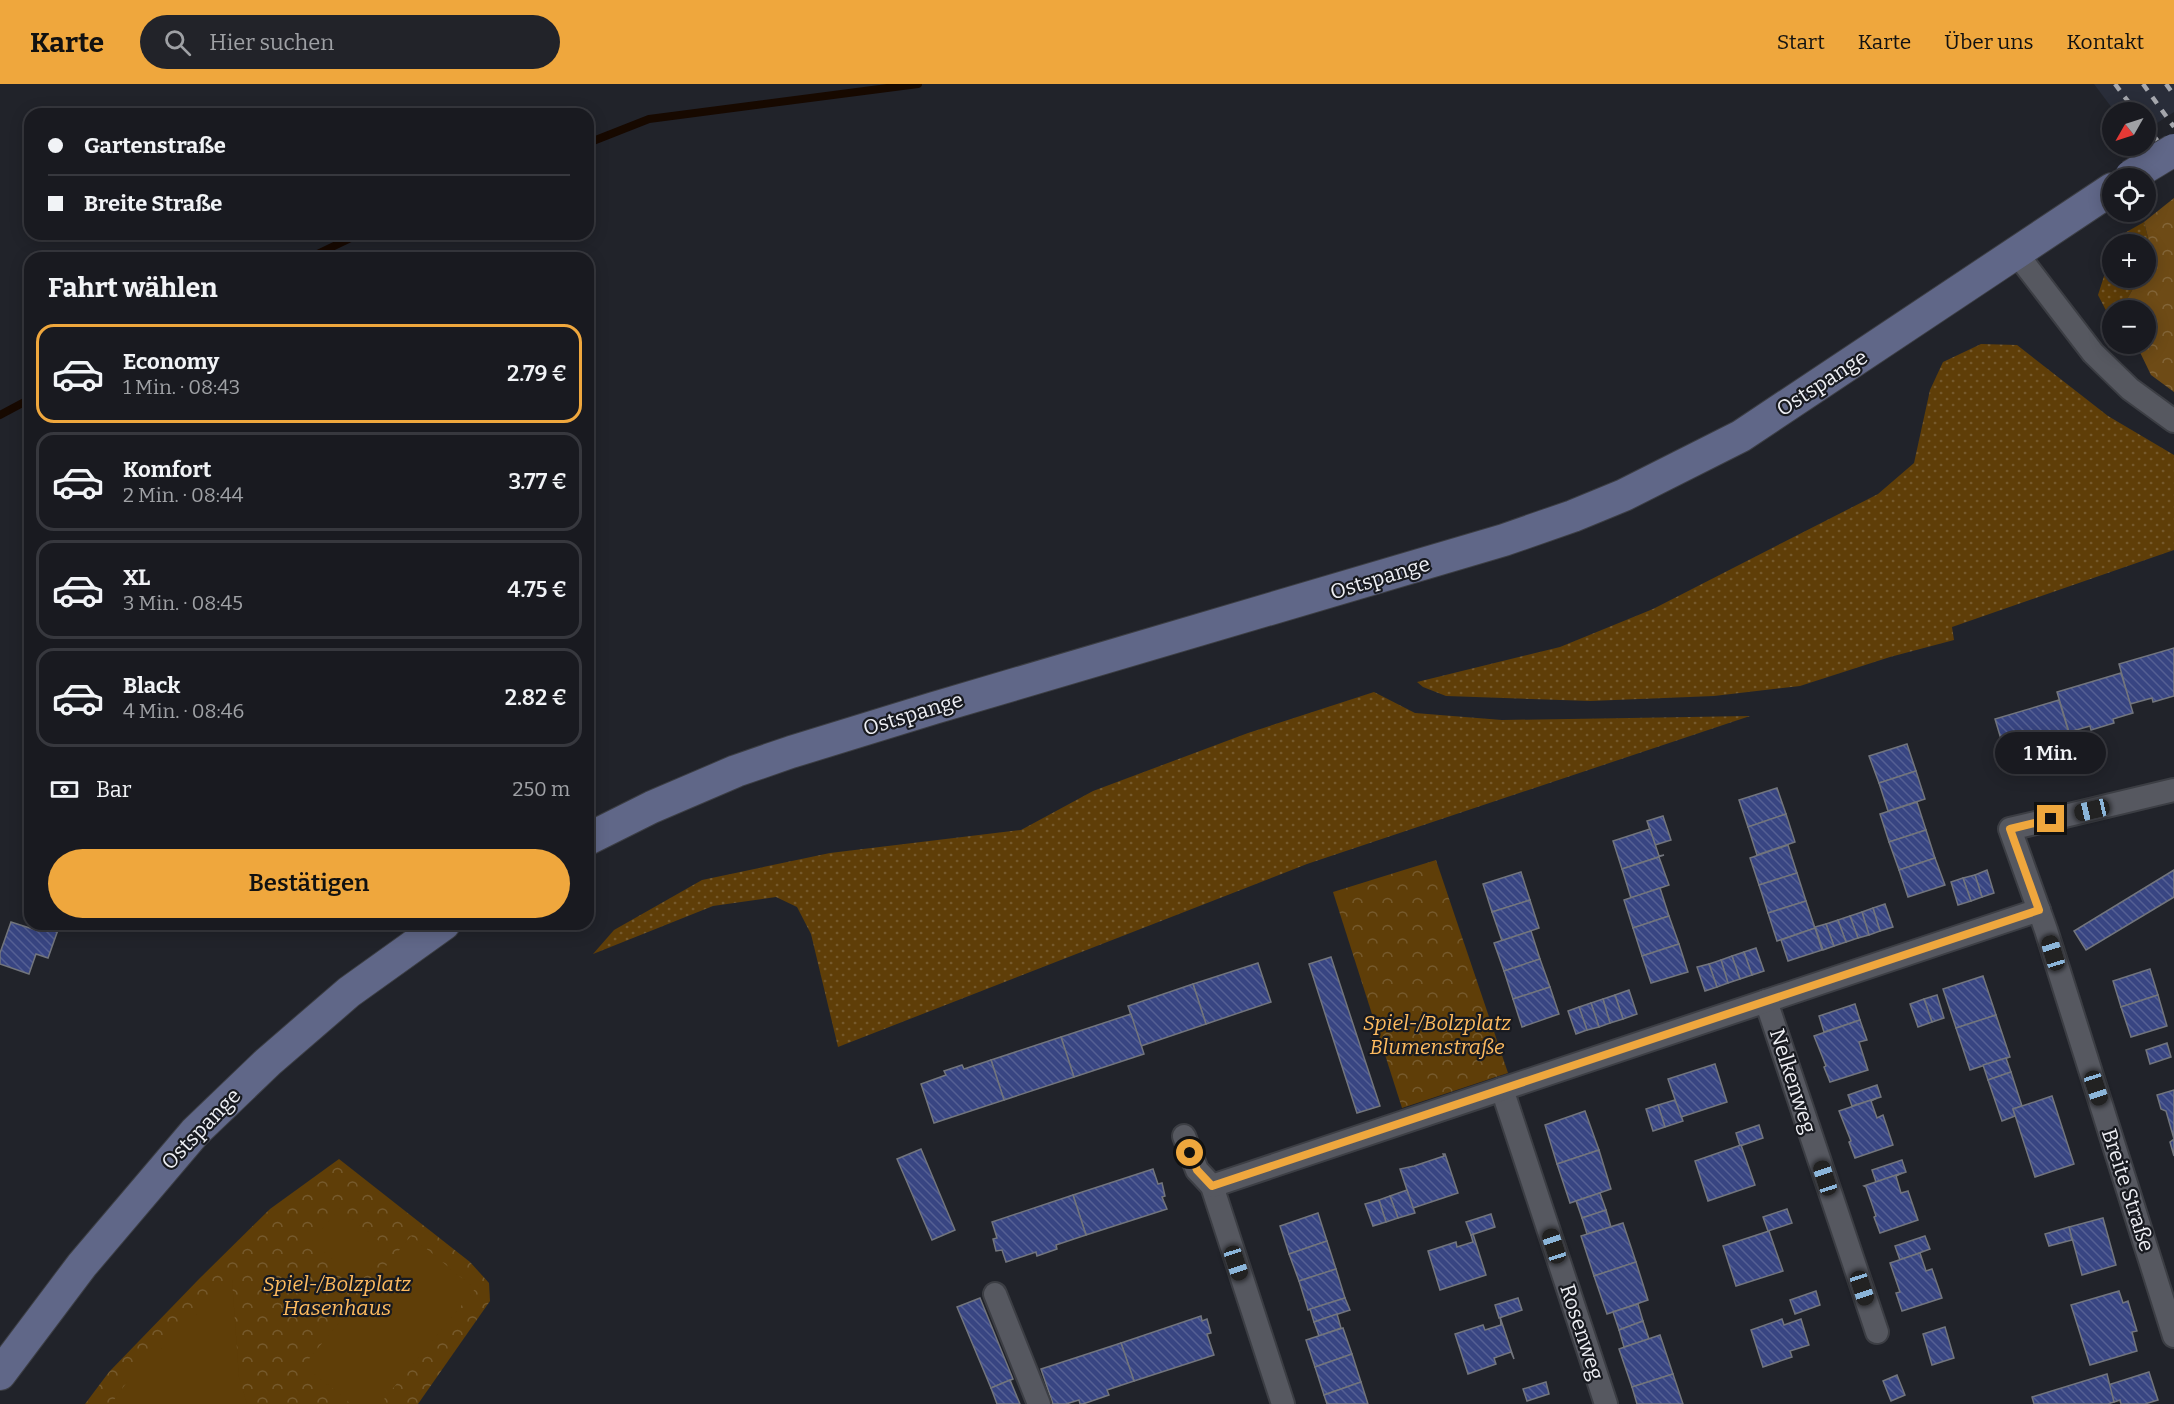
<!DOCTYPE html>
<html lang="de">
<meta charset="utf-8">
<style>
:root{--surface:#191a20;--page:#222329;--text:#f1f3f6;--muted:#9fa1a5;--line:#37383e;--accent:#efa73d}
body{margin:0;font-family:Bitter,serif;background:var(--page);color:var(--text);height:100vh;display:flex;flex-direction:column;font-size:22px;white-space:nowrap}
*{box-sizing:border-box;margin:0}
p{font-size:20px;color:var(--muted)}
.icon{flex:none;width:33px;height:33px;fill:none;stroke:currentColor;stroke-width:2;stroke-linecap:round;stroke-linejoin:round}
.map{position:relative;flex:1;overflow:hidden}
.side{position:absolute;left:24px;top:168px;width:570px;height:678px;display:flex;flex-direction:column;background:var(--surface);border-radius:18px;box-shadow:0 3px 15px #0003,0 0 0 2px var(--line)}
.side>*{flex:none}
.top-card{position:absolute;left:24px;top:24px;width:570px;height:132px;border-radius:18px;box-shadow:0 3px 15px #0003,0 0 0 2px var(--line);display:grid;align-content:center;height:132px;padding:0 24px;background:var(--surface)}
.needle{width:39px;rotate:231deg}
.tools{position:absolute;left:2102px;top:18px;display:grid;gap:12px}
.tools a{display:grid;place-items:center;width:54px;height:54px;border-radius:50%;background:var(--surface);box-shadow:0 3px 15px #0003,0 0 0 2px var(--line);font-size:30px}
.end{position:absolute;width:27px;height:27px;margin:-14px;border:8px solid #efa73d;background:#111;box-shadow:0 0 0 3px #111}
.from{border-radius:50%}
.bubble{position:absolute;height:42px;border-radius:21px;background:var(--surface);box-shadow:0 3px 15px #0003,0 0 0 2px var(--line);font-size:20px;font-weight:600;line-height:42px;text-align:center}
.car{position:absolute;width:18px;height:36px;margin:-18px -9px;border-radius:8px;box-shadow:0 0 4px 2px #0007;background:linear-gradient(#222 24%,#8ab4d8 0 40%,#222 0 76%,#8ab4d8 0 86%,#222 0)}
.top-card b{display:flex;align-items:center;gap:21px;height:57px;font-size:22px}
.top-card b+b{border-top:2px solid var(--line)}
.top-card i{width:15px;height:15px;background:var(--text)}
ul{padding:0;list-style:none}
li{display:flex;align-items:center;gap:18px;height:99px;margin:0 12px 9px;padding:0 12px;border:3px solid var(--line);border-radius:18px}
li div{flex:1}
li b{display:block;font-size:22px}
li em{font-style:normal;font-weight:600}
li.on{border-color:var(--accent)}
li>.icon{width:54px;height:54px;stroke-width:1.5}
h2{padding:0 24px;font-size:27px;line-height:72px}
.pay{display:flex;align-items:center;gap:15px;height:66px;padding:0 24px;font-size:22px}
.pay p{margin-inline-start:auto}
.button{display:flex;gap:12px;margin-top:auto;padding:12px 24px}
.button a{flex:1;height:69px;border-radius:36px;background:var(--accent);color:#111;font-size:24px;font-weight:600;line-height:69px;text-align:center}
header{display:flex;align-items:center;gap:36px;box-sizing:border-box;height:84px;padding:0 30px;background:var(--accent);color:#111}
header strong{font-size:28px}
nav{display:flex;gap:33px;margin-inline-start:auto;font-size:21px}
.search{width:420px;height:54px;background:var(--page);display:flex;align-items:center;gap:15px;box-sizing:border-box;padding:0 21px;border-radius:33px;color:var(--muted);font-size:22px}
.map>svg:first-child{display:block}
</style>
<header>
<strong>Karte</strong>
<div class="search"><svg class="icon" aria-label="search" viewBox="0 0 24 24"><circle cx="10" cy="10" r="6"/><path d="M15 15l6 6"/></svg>Hier suchen</div>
<nav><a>Start</a><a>Karte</a><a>Über uns</a><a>Kontakt</a></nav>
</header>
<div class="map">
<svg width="2174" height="1320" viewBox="0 0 2174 1320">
<defs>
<pattern id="grass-dots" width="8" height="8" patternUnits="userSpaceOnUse" patternTransform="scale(1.5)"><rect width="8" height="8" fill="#5f3e08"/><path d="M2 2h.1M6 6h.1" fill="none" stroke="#765a2d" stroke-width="1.8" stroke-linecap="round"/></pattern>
<pattern id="forest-crowns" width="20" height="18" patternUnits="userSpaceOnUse" patternTransform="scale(1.5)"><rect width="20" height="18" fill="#6e4b16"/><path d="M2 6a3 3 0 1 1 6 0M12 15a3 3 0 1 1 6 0" fill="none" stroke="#836538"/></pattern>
<pattern id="park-crowns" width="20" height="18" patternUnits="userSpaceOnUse" patternTransform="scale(1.5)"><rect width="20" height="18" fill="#5f3e08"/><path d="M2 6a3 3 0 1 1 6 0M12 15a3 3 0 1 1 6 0" fill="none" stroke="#765a2d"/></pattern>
<pattern id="building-back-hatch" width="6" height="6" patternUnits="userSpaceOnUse" patternTransform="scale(1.5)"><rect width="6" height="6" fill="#384582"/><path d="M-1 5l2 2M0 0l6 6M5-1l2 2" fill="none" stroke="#556094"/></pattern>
</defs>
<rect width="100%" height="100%" fill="#21232a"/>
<polygon fill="#292d39" points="2094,0 2174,0 2174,28 2145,47 2145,28 2115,28"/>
<g fill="url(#grass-dots)">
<polygon points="2144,138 2152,169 2145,182 2145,160 2114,160 2116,154"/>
<polygon points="2112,167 2112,194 2139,194 2121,226 2112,226 2112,238 2098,211"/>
<polygon points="1981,260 2017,261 2108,332 2174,371 2174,466 1952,543 1954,556 1890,573 1800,602 1714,612 1590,617 1446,612 1423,603 1417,598 1560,563 1653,525 1878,410 1914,379 1930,306 1943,278"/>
<polygon points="1374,608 1415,629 1502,636 1750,632 1307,780 838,963 811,850 797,823 776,813 713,822 593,870 614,846 702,796 830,769 1021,746 1093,707 1248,649"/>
</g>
<polygon fill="url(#forest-crowns)" points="2174,114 2174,308 2151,291 2136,260 2145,260 2145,226 2121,226 2139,194 2145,194 2145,182 2152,169 2144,138"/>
<g fill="url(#park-crowns)">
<polygon points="1436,776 1508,989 1402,1024 1333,808"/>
<polygon points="339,1075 470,1178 489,1199 490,1217 418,1320 85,1320 109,1288 199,1195 270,1125"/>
</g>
<g fill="#5f3e08">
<polygon points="340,1124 388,1165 360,1198 312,1157"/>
<polygon points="411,1152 475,1205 380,1320 351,1320 304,1281"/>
<polygon points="232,1196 239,1293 247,1320 111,1320 127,1298"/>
</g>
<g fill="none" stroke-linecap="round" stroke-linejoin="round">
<g stroke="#170900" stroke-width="8">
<polyline points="588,59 649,35 918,0"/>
<polyline points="309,174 359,150"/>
<polyline points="0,331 30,315"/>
</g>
</g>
<g fill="url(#building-back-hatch)" stroke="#72757d" stroke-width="1.5">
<polygon points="2174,564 2174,612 2153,618 2152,614 2130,620 2119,580"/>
<polygon points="2121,589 2133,629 2113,635 2114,639 2091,646 2090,642 2069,648 2057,608"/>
<polygon points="2059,616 2071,656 2052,662 2053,665 2030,672 2029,669 2007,675 1995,635"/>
<polygon points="1907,660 1916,687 1879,699 1869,672"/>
<polygon points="1916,687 1925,715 1888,727 1879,699"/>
<polygon points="1777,704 1786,730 1748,743 1739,716"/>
<polygon points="1917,718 1926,746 1889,758 1880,730"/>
<polygon points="1786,730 1795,758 1757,771 1748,743"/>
<polygon points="1663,732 1671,756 1655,761 1647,737"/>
<polygon points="1650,745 1659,772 1664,771 1622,785 1613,757"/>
<polygon points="1926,746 1935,774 1899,786 1889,758"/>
<polygon points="1788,761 1797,789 1759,801 1750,774"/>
<polygon points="1659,773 1669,801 1631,814 1622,785"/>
<polygon points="1935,774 1945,801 1908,813 1899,786"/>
<polygon points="1987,786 1994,809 1982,813 1975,791"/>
<polygon points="2174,786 2174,813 2086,866 2074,847"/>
<polygon points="1521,788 1530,816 1492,828 1483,800"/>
<polygon points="1797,789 1806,817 1768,829 1759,801"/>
<polygon points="1975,791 1982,813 1971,817 1963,794"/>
<polygon points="1963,794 1971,817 1958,821 1951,798"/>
<polygon points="1660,804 1669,832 1633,844 1624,816"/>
<polygon points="1530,816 1539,844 1502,857 1492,828"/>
<polygon points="1806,817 1815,844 1777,857 1768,829"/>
<polygon points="1885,820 1893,843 1880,847 1873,824"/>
<polygon points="1873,824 1880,847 1869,851 1862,828"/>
<polygon points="1862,828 1869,851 1858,854 1850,832"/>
<polygon points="1669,832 1679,860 1642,872 1633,844"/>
<polygon points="1850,832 1858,854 1846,858 1838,836"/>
<polygon points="1838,836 1846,858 1834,862 1826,840"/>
<polygon points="11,838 39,847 42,840 59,843 48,874 36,870 29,890 0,880 0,869"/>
<polygon points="1826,840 1834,862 1823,866 1815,843"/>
<polygon points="1815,844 1822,866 1788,877 1781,856"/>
<polygon points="1531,847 1540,875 1504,887 1494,859"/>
<polygon points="1679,860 1688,888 1651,899 1642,872"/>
<polygon points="1756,864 1764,887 1752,891 1744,868"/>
<polygon points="1744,868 1752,891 1740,895 1732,872"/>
<polygon points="1732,872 1740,895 1728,899 1721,876"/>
<polygon points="1331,873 1380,1022 1357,1029 1309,880"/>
<polygon points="1540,875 1550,903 1513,915 1504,887"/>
<polygon points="1721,876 1728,899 1717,903 1709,880"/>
<polygon points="1258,879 1271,918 1206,940 1193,900"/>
<polygon points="1709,880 1717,903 1705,907 1697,883"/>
<polygon points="2150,885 2158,911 2121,923 2113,897"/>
<polygon points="1983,892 1996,931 1956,944 1943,905"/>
<polygon points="1193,900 1206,940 1141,962 1128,922"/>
<polygon points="1550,903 1559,930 1522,943 1513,915"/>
<polygon points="1629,906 1637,930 1623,935 1615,911"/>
<polygon points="1615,911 1623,935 1610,939 1603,915"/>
<polygon points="1937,911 1944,934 1932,938 1924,915"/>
<polygon points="2158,911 2167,942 2131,953 2121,923"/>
<polygon points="1603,915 1610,939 1599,943 1591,919"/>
<polygon points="1924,915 1932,938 1918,943 1910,920"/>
<polygon points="1591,919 1599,943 1587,946 1579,923"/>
<polygon points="1855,920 1860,936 1824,948 1819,932"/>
<polygon points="1579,923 1587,946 1576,950 1568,927"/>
<polygon points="1131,930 1144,970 1074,993 1061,953"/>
<polygon points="1996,931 2010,973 1970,986 1956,944"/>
<polygon points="1860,936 1867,956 1859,958 1868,986 1830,998 1824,983 1826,982 1814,952"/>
<polygon points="1061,953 1074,993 1004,1016 991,976"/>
<polygon points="2167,959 2171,973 2150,980 2146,966"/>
<polygon points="2006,974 2011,988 1988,996 1983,981"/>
<polygon points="991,976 1004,1016 934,1039 921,1000 946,991 944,987 962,981 964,985"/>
<polygon points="1715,980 1727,1018 1681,1033 1668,995"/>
<polygon points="2011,988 2022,1022 2013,1025 2015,1032 2002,1037 1988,996"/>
<polygon points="1877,1001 1881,1013 1852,1022 1848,1011"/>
<polygon points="2174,1006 2174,1072 2170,1058 2174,1055 2166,1027 2161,1025 2157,1011"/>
<polygon points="2052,1012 2074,1080 2035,1093 2013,1025"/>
<polygon points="1877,1014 1871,1017 1877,1034 1883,1031 1893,1061 1855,1074 1849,1058 1851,1057 1839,1027"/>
<polygon points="1675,1016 1683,1037 1665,1043 1658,1021"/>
<polygon points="1658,1021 1665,1043 1653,1047 1646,1025"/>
<polygon points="1585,1027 1599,1066 1557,1080 1545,1041"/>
<polygon points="1759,1041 1763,1054 1740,1062 1736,1049"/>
<polygon points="1741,1061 1755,1101 1708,1117 1695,1077"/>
<polygon points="921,1065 955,1146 932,1156 897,1075"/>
<polygon points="1599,1066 1611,1105 1570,1119 1557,1080"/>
<polygon points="1443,1070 1445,1070 1458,1109 1413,1124 1400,1085 1414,1082 1444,1072"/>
<polygon points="1902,1076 1906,1088 1876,1098 1872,1086"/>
<polygon points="1153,1085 1158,1100 1162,1099 1165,1112 1162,1113 1167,1125 1086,1151 1073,1111"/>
<polygon points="1902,1089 1896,1092 1901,1109 1908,1107 1918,1136 1880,1149 1874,1133 1876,1132 1866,1103 1864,1102"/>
<polygon points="1407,1106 1415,1129 1398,1134 1390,1112"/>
<polygon points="1600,1109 1606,1126 1582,1134 1576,1117"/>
<polygon points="1073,1111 1086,1151 1056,1161 1057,1165 1037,1172 1036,1168 1006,1178 1002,1166 996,1167 993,1155 997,1154 992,1138"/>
<polygon points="1390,1112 1398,1134 1386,1138 1379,1116"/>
<polygon points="1379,1116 1386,1138 1373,1142 1365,1120"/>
<polygon points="1787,1125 1792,1139 1768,1147 1763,1133"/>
<polygon points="1606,1126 1611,1143 1587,1150 1582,1134"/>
<polygon points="1318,1129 1327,1157 1289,1170 1280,1142"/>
<polygon points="1491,1130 1495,1143 1471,1151 1466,1138"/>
<polygon points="2103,1134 2116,1181 2082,1191 2069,1143"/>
<polygon points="1623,1139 1636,1178 1594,1192 1581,1152"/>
<polygon points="2069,1143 2072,1156 2049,1162 2045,1150"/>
<polygon points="1769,1147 1783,1187 1736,1202 1723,1162"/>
<polygon points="1473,1150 1486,1191 1440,1206 1428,1167 1456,1158 1457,1163 1473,1158 1471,1151"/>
<polygon points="1925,1152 1930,1165 1900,1176 1895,1162"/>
<polygon points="1327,1157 1336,1185 1299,1197 1289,1170"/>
<polygon points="1920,1169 1926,1187 1932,1185 1942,1214 1902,1227 1896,1209 1900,1208 1890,1179"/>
<polygon points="1636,1178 1648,1216 1607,1230 1594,1192"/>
<polygon points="1336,1185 1345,1214 1308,1226 1299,1197"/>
<polygon points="1816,1207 1820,1221 1795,1230 1790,1216"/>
<polygon points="2119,1207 2123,1219 2128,1217 2137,1247 2132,1248 2137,1267 2090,1281 2071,1221"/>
<polygon points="980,1214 1013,1295 991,1304 957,1223"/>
<polygon points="1345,1214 1350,1226 1314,1238 1310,1225"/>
<polygon points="1518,1214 1522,1226 1499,1234 1495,1221"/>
<polygon points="1638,1220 1643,1237 1619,1246 1613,1228"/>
<polygon points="1337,1230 1341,1244 1319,1252 1314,1238"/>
<polygon points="1201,1232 1202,1237 1207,1235 1211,1249 1207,1250 1214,1271 1134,1297 1121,1259"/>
<polygon points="1500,1233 1514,1275 1511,1268 1494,1274 1496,1280 1468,1290 1455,1250 1483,1241 1485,1246 1501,1241"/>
<polygon points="1782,1235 1784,1241 1801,1235 1809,1261 1790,1267 1792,1273 1763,1283 1751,1246"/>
<polygon points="1643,1237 1649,1255 1624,1263 1619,1246"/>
<polygon points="1945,1243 1954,1274 1932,1281 1923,1250"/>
<polygon points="1343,1244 1352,1270 1315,1283 1306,1256"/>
<polygon points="1660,1251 1673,1290 1632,1303 1619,1265"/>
<polygon points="1121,1259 1134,1297 1107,1306 1109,1311 1083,1320 1080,1320 1079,1316 1066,1320 1053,1320 1041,1285"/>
<polygon points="1352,1270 1361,1298 1324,1311 1315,1283"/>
<polygon points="2149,1288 2158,1316 2145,1320 2121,1320 2120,1316 2114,1318 2108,1301"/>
<polygon points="1673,1290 1683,1320 1637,1320 1632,1303"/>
<polygon points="2107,1290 2114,1318 2108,1320 2034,1320 2032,1313"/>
<polygon points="1897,1291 1905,1311 1891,1317 1883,1297"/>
<polygon points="1010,1296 1020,1320 997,1320 991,1304"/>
<polygon points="1361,1298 1368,1320 1327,1320 1324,1311"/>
<polygon points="1546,1298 1549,1310 1527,1317 1523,1305"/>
</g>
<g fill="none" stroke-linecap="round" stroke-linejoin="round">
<defs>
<g id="minor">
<polyline points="2017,170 2093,269 2130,305 2174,337"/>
<polyline points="2174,706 2010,745 2046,846 2174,1252"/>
<polyline points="1766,917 1877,1248"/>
<polyline points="1502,1005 1606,1320"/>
<polyline points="1184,1052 1197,1086 1212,1102 1283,1320"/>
<polyline points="1212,1102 2039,826"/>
<polyline points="995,1210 1039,1320"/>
</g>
<g id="secondary">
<polyline points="588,755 652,723 736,687 791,668 934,624 1504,456 1573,432 1624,411 1741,352 2112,105"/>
<polyline points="0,1290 82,1181 195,1048 268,978 349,908 444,840"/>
</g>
</defs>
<use href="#minor" stroke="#3c3e44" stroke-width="26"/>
<use href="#secondary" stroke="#3c3e44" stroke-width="34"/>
<use href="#minor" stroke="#565860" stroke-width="22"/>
<use href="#secondary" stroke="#606788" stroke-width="32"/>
<g stroke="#a5a7ad" stroke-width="4.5" stroke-dasharray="8 8" stroke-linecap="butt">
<polyline points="2115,0 2136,28"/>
<polyline points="2143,0 2174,43"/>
<polyline points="2166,0 2174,11"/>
<polyline points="2145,40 2174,79"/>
</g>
<defs>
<polyline id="secondary-bridge" points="2131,92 2174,66"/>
</defs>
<use href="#secondary-bridge" stroke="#3c3e44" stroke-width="34" stroke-linecap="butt"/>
<use href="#secondary-bridge" stroke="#606788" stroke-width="32"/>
</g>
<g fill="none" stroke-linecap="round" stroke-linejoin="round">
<polyline stroke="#efa73d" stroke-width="8" points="1190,1069 1197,1086 1212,1102 2039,826 2010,745 2051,735"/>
</g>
<g text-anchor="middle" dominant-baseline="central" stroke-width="4.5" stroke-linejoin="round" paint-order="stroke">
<g font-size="21" fill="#eeeff4" stroke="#181a20">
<text transform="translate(1822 299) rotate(-33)">Ostspange</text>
<text transform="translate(1380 494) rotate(-17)">Ostspange</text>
<text transform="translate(913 630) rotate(-17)">Ostspange</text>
<text transform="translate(1793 997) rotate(72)">Nelkenweg</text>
<text transform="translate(201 1045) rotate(-46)">Ostspange</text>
<text transform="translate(2128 1106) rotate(72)">Breite Straße</text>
<text transform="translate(1582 1248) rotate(72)">Rosenweg</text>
</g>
<g font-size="21" font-style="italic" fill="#febb5f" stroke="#181a20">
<text x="1437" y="939">Spiel-/Bolzplatz<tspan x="1437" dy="24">Blumenstraße</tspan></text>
<text x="337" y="1200">Spiel-/Bolzplatz<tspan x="337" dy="24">Hasenhaus</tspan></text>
</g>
</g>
</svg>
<div class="tools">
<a><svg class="needle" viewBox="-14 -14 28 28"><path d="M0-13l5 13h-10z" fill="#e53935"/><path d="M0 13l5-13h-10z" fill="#9fa1a5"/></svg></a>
<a><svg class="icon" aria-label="locate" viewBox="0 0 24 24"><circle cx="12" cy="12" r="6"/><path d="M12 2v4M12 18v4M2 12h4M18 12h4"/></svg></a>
<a>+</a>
<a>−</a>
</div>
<i class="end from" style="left:1190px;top:1069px"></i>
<i class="end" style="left:2051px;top:735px"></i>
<div class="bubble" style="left:1995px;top:648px;width:111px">1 Min.</div>
<i class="car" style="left:2092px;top:726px;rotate:257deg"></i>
<i class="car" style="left:2053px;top:869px;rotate:343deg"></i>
<i class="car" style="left:2096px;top:1004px;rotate:162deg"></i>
<i class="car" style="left:1825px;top:1094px;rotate:342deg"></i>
<i class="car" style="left:1554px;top:1162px;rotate:342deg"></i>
<i class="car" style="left:1236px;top:1179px;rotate:162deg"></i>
<i class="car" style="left:1862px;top:1204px;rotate:162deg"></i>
<div class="top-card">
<b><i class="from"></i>Gartenstraße</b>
<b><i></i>Breite Straße</b>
</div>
<section class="side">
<h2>Fahrt wählen</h2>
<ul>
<li class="on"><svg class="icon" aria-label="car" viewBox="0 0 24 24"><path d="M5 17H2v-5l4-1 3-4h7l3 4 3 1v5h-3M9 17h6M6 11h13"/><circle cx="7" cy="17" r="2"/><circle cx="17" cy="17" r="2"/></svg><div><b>Economy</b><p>1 Min. · 08:43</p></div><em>2.79 €</em></li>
<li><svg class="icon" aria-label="car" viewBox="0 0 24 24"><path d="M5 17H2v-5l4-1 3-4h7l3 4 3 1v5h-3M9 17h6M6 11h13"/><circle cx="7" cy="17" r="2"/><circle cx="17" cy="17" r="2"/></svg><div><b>Komfort</b><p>2 Min. · 08:44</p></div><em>3.77 €</em></li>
<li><svg class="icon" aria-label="car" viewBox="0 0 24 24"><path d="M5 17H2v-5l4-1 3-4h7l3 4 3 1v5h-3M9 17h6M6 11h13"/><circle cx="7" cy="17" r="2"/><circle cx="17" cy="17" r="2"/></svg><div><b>XL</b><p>3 Min. · 08:45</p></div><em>4.75 €</em></li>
<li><svg class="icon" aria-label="car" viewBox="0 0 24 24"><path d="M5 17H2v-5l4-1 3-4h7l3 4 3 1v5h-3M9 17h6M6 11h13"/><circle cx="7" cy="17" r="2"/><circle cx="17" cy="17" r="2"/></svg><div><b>Black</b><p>4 Min. · 08:46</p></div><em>2.82 €</em></li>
</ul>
<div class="pay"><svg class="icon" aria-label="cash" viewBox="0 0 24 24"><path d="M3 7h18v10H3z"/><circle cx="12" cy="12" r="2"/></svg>Bar<p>250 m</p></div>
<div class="button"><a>Bestätigen</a></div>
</section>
</div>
